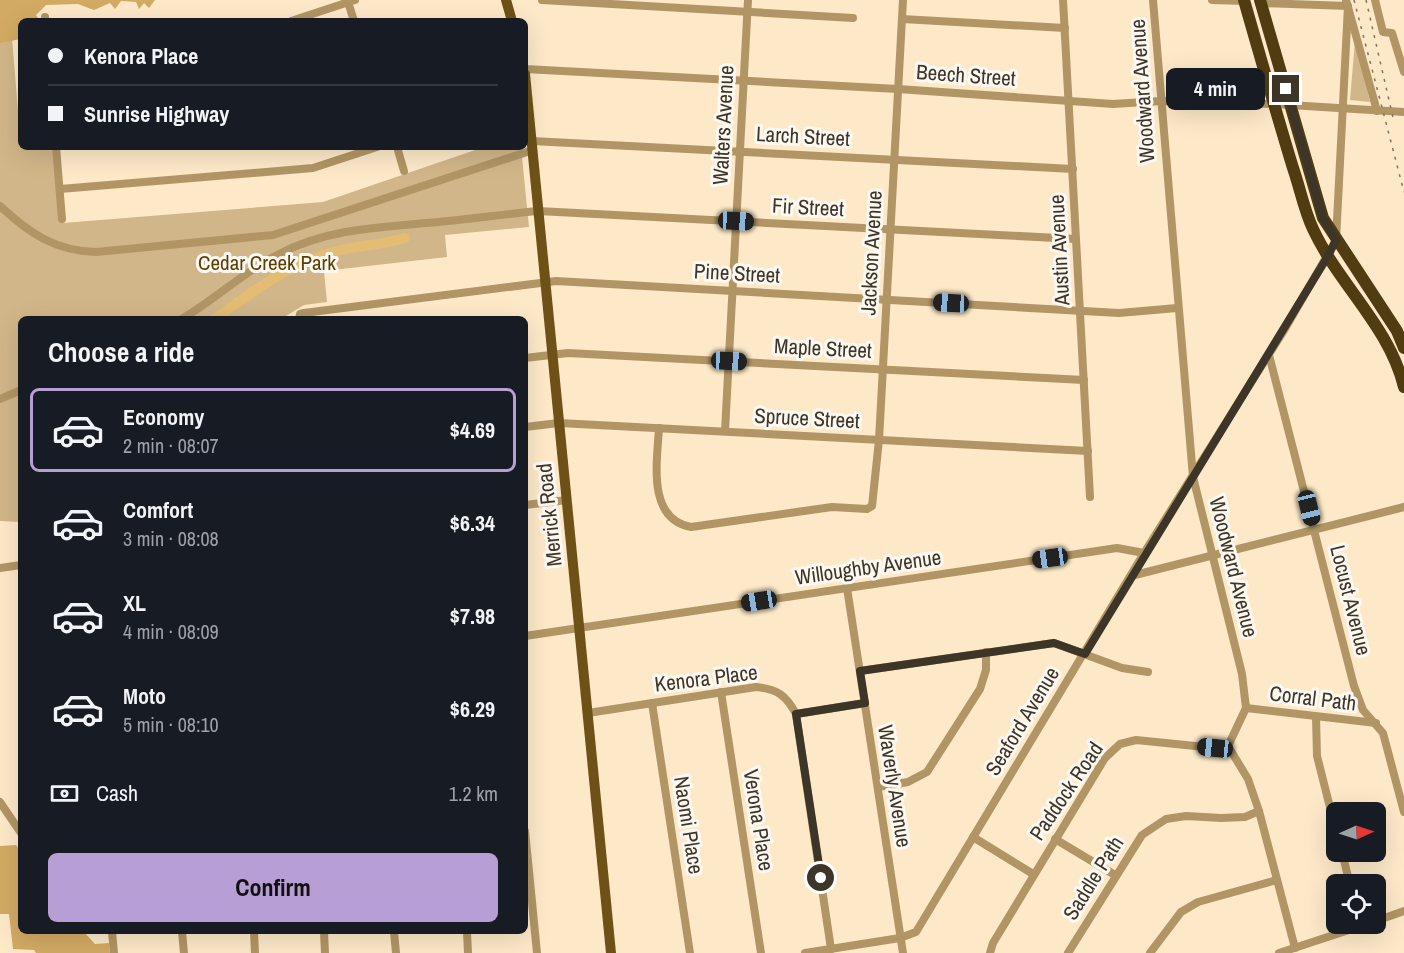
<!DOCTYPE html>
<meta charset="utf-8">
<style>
:root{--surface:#171b24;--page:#242831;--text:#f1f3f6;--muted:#9ea1a6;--line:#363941;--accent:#b79ed5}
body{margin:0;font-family:"Archivo Narrow",sans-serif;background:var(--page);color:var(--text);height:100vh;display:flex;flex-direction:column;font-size:22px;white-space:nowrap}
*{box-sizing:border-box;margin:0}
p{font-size:20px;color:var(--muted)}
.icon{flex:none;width:33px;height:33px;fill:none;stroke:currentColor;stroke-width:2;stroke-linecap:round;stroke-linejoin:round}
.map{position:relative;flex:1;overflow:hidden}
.panel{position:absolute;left:18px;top:316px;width:510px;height:618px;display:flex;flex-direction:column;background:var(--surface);border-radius:9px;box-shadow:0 6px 24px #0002}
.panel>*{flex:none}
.banner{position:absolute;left:18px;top:18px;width:510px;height:132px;border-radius:9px;box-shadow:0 6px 24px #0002;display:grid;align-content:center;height:132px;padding:0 30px;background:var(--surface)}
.needle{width:39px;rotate:87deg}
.tools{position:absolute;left:1326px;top:802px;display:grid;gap:12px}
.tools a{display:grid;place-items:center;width:60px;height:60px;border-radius:9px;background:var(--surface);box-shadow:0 6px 24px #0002;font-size:30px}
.end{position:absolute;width:27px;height:27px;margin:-14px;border:8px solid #3d3528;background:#fff;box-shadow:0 0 0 3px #fff}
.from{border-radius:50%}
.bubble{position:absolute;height:42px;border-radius:9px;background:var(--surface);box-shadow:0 6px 24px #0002;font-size:20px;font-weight:700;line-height:42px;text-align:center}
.car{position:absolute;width:18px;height:36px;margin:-18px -9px;border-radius:8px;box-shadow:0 0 4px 2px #0007;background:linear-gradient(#222 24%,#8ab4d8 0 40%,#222 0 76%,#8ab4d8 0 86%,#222 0)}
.banner b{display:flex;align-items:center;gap:21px;height:57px;font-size:22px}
.banner b+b{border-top:2px solid var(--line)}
.banner i{width:15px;height:15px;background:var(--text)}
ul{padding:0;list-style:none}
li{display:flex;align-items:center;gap:18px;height:84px;margin:0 12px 9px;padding:0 18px;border:3px solid transparent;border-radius:9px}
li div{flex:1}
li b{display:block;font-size:22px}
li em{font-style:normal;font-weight:700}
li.on{border-color:var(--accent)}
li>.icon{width:54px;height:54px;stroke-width:1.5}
h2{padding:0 30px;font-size:27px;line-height:72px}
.pay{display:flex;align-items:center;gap:15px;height:66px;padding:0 30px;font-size:22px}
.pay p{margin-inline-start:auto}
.action{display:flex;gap:12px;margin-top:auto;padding:12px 30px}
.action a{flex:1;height:69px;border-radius:9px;background:var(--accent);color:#111;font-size:24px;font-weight:700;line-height:69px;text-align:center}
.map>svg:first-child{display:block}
</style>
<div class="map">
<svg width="1404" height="953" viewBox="0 0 1404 953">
<rect width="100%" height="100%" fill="#fde9c8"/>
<g fill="#d1b689">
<polygon points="12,38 21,147 56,147 63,223 323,202 484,147 521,147 529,227 445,235 447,257 324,271 327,302 304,305 281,319 21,320 21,522 0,521 0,39"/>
<polygon points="1355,41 1370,102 1350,100"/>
</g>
<g fill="#d2aa63">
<polygon points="0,0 155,0 149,8 144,3 139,9 136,2 121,1 115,9 110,3 94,10 78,4 46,5 36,15 40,21 21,21 21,39 0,43"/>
<polygon points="16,845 21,852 21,932 84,932 95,944 109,943 110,953 36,953 34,950 13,949 9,914 0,914 0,846"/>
</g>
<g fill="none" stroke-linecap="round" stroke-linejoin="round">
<path stroke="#e4bc74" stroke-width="10" d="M213,320C253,291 289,264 337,251C360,245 383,245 405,238"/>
<g stroke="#b19565" stroke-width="8">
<polyline points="542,0 853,18"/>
<polyline points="1063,0 1090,497"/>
<polyline points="1153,0 1193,477 1242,674 1246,708 1228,746 1248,779 1259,811 1295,948"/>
<polyline points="1212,0 1245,1"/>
<polyline points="1346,0 1377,111"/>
<polyline points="1375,0 1383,32 1392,33 1404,72"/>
<polyline points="348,2 354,21"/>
<polyline points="45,17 45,21"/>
<polyline points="902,19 1065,28"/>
<polyline points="291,21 355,0"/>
<polyline points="525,69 898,89 1113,104 1161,101 1273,104 1404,112"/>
<polyline points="532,141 1073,169"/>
<polyline points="56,147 62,219"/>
<polyline points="397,147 404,171"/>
<polyline points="60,189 313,168 377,147"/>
<path d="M0,206C29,233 55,251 96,252L273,235L533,150"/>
<path d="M180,320C215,300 243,272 279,254C328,228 384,227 438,222C472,219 505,214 538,211L1076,239"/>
<polyline points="299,320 300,314 304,313 556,281 1119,313 1177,308"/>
<polyline points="1269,355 1354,686 1363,710 1383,733 1404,812"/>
<polyline points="525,358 568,353 1084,380"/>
<polyline points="0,399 21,390"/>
<polyline points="525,427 559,423 1088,451"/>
<path d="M659,428C657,462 647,519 691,527L832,507L867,509L872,506L879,440L903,0"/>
<polyline points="725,431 748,0"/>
<polyline points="525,505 567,500"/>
<polyline points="0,568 21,565"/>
<polyline points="1131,576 1404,507"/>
<polyline points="847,588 903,953"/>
<polyline points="525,636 1117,548 1144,553"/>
<polyline points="860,671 1054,643 1122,668 1148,672"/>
<polyline points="721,692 761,953"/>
<polyline points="652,703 690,953"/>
<polyline points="1246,708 1376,723"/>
<path d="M588,713L756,687C777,689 786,695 796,714L831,949"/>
<polyline points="796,714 865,703"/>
<polyline points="1316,717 1317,756 1336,831"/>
<polyline points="878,787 908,782 927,772 980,689 986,670 986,652"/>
<polyline points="0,802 21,833"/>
<polyline points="525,831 537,953"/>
<polyline points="973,837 1033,874"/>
<polyline points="1055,839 1115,875"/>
<polyline points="1342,852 1350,885"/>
<polyline points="1376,921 1404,911"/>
<polyline points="112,932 114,953"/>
<polyline points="182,932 184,953"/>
<polyline points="254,932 255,953"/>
<polyline points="324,932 325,953"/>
<polyline points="394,932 396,953"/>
<polyline points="467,932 468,953"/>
<polyline points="805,953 900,938 916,932 1144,553 1286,327 1336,240 1348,6 1261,3"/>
<polyline points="990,953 993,943 1105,758 1120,744 1136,740 1215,748 1228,746"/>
<polyline points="1068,953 1142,835 1166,819 1186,816 1221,818 1245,817 1259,811"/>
<polyline points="1150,953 1181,912 1198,902 1277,880"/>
<polyline points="1279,953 1367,924"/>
</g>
<g stroke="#6e5117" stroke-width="10">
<polyline points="506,0 512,21"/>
<polyline points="525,74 611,953"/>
</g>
<g stroke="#513b11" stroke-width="12">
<path d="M1244,0C1260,56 1276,112 1293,168C1300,188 1304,210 1313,229C1339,285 1389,326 1404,387"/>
<polyline points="1260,0 1323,218 1397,331 1404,348"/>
</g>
<g stroke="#827561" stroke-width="1.5" stroke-dasharray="3 6" stroke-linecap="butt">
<polyline points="1354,0 1404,192"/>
<polyline points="1366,0 1394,122"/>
</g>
</g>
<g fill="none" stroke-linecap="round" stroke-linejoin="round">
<polyline stroke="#3d3528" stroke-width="8" points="821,878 796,714 865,703 860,671 1054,643 1085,654 1328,256 1336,240 1323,218 1286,89"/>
</g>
<g text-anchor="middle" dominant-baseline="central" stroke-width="6" stroke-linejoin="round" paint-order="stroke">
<g font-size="21" fill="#3d3528" stroke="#fdf9f2">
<text transform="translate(966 75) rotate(4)">Beech Street</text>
<text transform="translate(1142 91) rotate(-94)">Woodward Avenue</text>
<text transform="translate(723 125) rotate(-87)">Walters Avenue</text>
<text transform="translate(803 136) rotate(3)">Larch Street</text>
<text transform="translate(808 207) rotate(3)">Fir Street</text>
<text transform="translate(1059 250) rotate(-93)">Austin Avenue</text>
<text transform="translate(871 253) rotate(-87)">Jackson Avenue</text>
<text transform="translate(737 273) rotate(3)">Pine Street</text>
<text transform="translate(823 348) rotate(3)">Maple Street</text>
<text transform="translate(807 418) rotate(3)">Spruce Street</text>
<text transform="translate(549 515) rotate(-96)">Merrick Road</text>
<text transform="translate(868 567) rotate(-8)">Willoughby Avenue</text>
<text transform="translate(1234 567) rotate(76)">Woodward Avenue</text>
<text transform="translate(1351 600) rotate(76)">Locust Avenue</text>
<text transform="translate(706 678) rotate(-7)">Kenora Place</text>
<text transform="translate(1313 698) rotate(7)">Corral Path</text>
<text transform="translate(1022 721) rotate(-59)">Seaford Avenue</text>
<text transform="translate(895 786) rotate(81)">Waverly Avenue</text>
<text transform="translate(1066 791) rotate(-56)">Paddock Road</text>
<text transform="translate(759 820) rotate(81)">Verona Place</text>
<text transform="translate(689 825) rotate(81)">Naomi Place</text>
<text transform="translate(1093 878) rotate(-58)">Saddle Path</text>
</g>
<g font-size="21" fill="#5a3f03" stroke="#fdf9f2">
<text x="267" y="262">Cedar Creek Park</text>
</g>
</g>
</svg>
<div class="tools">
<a><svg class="needle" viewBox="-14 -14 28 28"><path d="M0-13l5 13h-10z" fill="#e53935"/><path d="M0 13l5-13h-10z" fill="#9ea1a6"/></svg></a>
<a><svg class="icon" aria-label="locate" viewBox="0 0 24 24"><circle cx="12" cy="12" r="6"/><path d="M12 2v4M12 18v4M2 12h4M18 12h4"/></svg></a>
</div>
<i class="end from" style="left:821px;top:878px"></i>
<i class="end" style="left:1286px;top:89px"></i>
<div class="bubble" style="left:1166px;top:68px;width:99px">4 min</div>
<i class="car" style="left:736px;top:221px;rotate:93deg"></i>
<i class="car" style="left:951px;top:303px;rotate:273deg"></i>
<i class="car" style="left:729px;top:361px;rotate:93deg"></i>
<i class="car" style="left:1309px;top:508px;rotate:166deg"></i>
<i class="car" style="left:1050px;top:558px;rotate:262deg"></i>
<i class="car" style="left:759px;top:601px;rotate:261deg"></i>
<i class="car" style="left:1215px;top:748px;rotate:276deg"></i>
<div class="banner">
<b><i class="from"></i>Kenora Place</b>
<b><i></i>Sunrise Highway</b>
</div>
<section class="panel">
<h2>Choose a ride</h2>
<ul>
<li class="on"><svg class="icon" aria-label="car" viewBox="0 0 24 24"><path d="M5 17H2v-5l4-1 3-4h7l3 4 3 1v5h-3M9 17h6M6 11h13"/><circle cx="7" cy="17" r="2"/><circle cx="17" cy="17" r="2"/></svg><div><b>Economy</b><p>2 min · 08:07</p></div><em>$4.69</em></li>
<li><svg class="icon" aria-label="car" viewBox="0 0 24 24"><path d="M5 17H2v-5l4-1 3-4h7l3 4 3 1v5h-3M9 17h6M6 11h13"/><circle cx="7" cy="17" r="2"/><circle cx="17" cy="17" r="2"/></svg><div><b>Comfort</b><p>3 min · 08:08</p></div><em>$6.34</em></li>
<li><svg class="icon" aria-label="car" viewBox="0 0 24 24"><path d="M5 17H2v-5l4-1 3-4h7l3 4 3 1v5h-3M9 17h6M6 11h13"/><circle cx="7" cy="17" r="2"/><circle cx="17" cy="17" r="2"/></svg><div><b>XL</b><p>4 min · 08:09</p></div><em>$7.98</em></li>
<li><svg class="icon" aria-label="car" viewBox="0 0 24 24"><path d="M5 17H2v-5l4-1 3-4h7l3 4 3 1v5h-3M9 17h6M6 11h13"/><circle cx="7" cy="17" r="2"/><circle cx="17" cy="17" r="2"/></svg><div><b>Moto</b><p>5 min · 08:10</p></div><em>$6.29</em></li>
</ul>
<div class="pay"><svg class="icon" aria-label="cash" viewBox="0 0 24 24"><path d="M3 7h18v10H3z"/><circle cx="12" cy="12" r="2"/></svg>Cash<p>1.2 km</p></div>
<div class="action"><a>Confirm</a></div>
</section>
</div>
